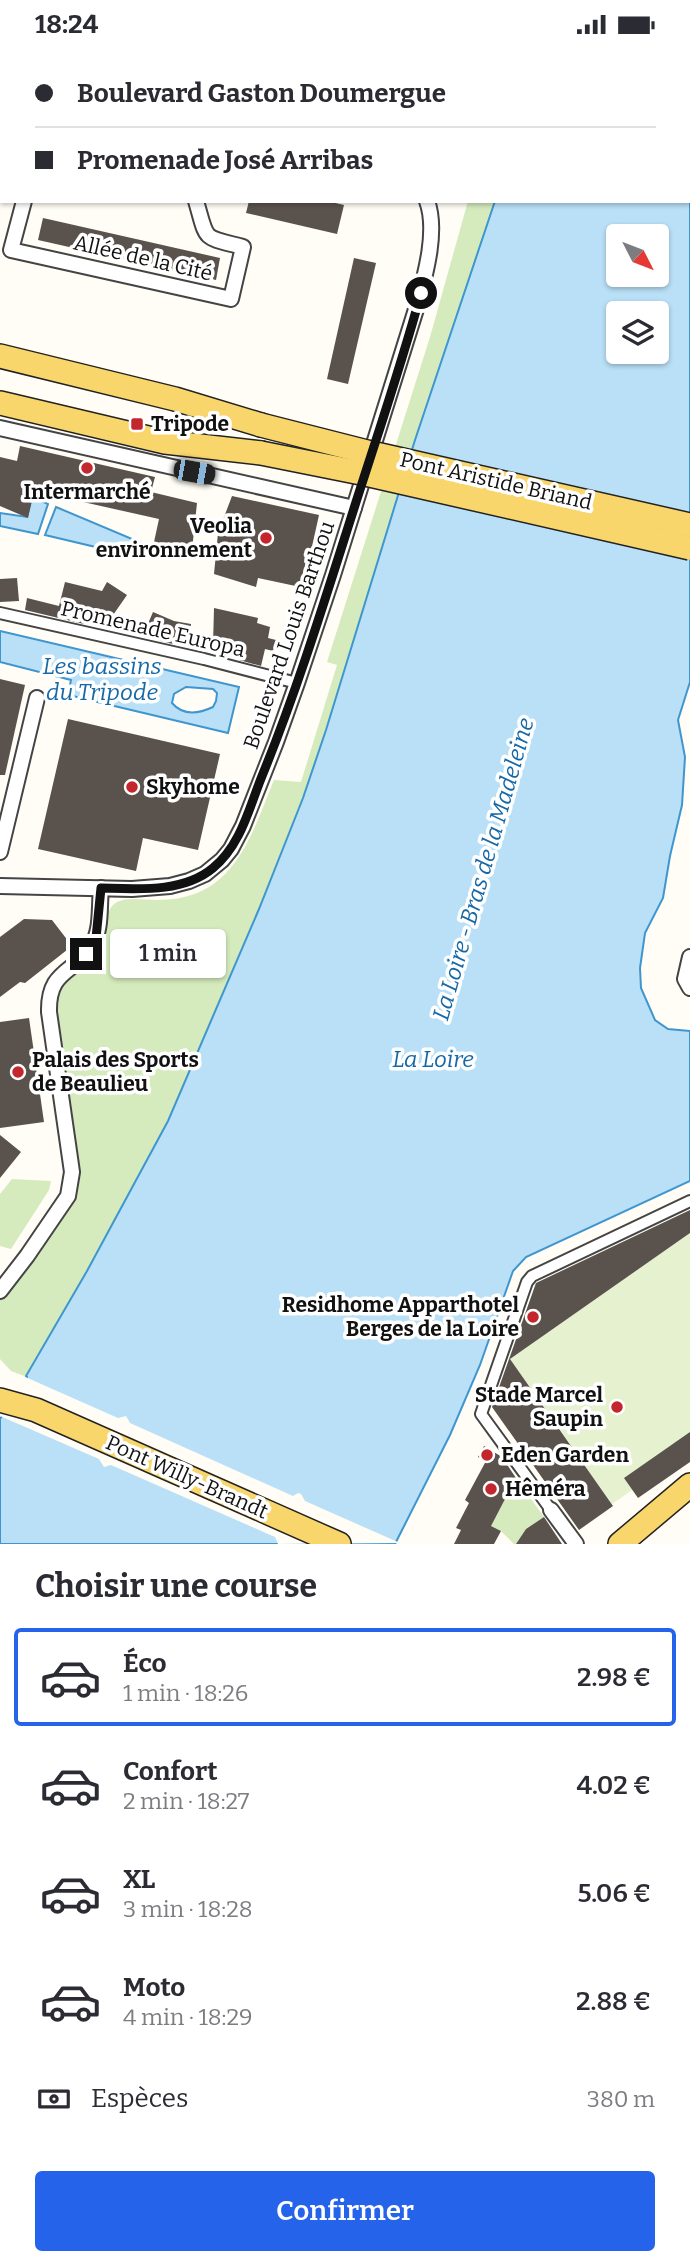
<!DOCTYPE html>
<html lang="fr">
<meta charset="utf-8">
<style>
:root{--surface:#fff;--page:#f7f7f7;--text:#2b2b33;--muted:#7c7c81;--line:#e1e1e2;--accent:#2563eb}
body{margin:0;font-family:Bitter,serif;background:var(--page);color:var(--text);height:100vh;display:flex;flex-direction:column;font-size:26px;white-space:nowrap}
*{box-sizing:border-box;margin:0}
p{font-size:23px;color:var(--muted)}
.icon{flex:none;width:38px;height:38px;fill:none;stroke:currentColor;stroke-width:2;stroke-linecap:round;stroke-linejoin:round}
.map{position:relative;height:1495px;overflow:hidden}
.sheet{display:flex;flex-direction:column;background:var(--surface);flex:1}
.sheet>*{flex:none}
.guide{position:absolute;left:0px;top:0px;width:691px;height:154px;box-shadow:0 2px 5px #0004;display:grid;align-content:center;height:154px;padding:0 35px;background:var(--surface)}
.needle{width:46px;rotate:132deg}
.buttons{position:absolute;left:606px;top:175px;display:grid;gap:14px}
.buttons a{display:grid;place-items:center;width:63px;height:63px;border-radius:7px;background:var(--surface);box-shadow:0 2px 5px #0004;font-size:35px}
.end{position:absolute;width:32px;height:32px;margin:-16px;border:9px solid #111;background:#fff;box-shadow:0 0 0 4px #fff}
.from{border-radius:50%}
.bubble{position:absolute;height:49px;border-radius:7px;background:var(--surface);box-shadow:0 2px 5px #0004;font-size:23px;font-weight:600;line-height:49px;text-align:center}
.car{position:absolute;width:21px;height:42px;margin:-21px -10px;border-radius:9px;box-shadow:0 0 5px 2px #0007;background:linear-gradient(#222 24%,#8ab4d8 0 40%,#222 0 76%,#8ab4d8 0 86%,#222 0)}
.guide b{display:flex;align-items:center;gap:24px;height:66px;font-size:26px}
.guide b+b{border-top:2px solid var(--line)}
.guide i{width:18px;height:18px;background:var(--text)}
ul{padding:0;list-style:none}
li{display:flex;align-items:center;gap:21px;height:98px;margin:0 14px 10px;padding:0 21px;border:4px solid transparent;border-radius:7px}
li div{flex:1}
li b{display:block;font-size:26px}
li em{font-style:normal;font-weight:600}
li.selected{border-color:var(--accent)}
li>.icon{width:63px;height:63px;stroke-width:1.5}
h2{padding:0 35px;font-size:32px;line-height:84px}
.pay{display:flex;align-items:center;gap:18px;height:77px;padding:0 35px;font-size:26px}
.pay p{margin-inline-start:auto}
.button{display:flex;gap:14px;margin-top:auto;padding:14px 35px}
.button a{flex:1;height:80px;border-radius:7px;background:var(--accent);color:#fff;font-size:28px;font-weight:600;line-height:80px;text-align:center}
.status{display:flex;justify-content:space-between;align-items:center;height:49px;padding:0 35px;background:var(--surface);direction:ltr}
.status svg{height:19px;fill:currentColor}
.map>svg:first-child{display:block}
</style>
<div class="status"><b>18:24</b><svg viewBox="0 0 49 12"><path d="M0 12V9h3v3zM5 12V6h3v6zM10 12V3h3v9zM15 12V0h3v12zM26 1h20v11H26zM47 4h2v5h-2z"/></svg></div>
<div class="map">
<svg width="690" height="1495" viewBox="0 0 690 1495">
<rect width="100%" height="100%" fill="#fffdf5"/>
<g fill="#d5ebbd">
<path d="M468,152H495L415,391L333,658L303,749L259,860L168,1072L87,1222L26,1326L27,1328L11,1322L0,1310V1251L45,1195L73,1148L55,958C56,951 57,943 60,937C67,924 90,915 99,901C108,887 102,866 114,855C124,847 144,851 156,851C234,852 250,789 274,731L301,733L337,616L327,613L430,288Z"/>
<polygon points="12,1130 51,1132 49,1141 11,1200 0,1197 0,1145"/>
<polygon points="516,1429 544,1468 526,1480 516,1495 514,1495 501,1482 464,1463 470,1454 496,1467"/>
</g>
<polygon fill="#e6f2cf" points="690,1184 690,1401 612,1455 510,1310"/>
<g fill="#b9e0f7" stroke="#3f96cf" stroke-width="2" fill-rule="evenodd">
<path d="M546,0H690V633L678,671L685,708L682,756L670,807L663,849L645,884L640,919L641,939L655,971L668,980L690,982V1132L526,1208L513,1222L480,1316L450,1386L395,1495H0V1370L27,1328L26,1327L87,1222L168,1072L259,860L303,749L326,681L415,391L495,152H690V2H545ZM618,187H656V226H618ZM618,264H656V303H618Z"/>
<polygon points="32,448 48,455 38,485 0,477 0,464 27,468"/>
<polygon points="56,458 144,495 138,508 45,486"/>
<path d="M0,582L239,638L228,684L68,646L71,631L0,613ZM186,638L213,640L217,644L216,652L213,658C198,665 183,667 172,654L174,645Z"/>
</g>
<polygon fill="#fffdf5" points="23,1327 118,1369 126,1367 130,1374 293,1447 298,1444 301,1445 305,1452 400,1494 278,1495 275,1488 111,1416 104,1418 99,1410 0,1367"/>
<g fill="#5a524d">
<polygon points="249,152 327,152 344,156 337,185 246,164"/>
<polygon points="43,169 220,209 216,231 38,191"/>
<polygon points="354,209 376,214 348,335 327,330"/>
<polygon points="20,397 155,428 151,443 197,454 192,501 154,493 159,470 34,442 28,469 0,457 0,408 17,412"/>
<polygon points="232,447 319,466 307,520 309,520 305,539 258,529 256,538 214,525 218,484"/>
<polygon points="17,529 19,552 0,553 0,530"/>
<polygon points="65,533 102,542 107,533 127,546 104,579 86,567 84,575 25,561 27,549 59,557"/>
<polygon points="214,559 258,569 257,574 270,578 268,589 276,591 273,602 265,600 261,617 239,611 240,606 213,596"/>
<polygon points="153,563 174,572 191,575 189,598 163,593 144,584"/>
<polygon points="0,630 25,636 5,726 0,726"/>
<polygon points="68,670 220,705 198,801 143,789 136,822 38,800"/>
<polygon points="24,870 52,871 72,897 25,934 20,933 0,948 0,888"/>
<polygon points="29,969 44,1073 0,1079 0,973"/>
<polygon points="0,1086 21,1103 0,1129"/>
<polygon points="690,1161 690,1184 510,1310 613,1457 579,1481 492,1358 536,1234"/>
<polygon points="690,1383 690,1413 638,1449 624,1429"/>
<polygon points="484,1397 502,1408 516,1429 491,1477 501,1482 494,1495 454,1495 461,1481 456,1479 469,1454 465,1451 486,1412 478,1408"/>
<polygon points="544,1468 562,1495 516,1495 526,1480"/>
</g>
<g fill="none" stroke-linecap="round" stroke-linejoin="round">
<defs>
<g id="pedestrian">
<polyline points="0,564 204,610 297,634"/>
<polyline points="551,1461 481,1365 527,1233 532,1227 690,1152"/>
</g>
<g id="minor">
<polyline points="488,2 489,0"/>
<polyline points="0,20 2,20"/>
<path d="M24,152L11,201L231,250L243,198C201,187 208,193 196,152"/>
<polyline points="0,379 354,459"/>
<polyline points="0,803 37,649"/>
<path d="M0,837L132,840L170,837L189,832L205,825L222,811L231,800L243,777L276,693L297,634L333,526L417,257C425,227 438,182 427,152"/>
<polyline points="690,908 685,930 690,939"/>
<path d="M0,1242L27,1207L68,1147L72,1123L49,963C48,921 73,925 91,898C102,882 99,858 101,839"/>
<polyline points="551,1461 576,1495"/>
</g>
<g id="primary">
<polyline points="0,307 175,350 261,376"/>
<polyline points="0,354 165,393 261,404"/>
<polyline points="0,1351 36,1361 339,1495"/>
<polyline points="620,1495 690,1436"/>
</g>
</defs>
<use href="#pedestrian" stroke="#444" stroke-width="14"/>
<use href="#minor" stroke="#444" stroke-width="18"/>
<use href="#primary" stroke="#222" stroke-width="26"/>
<use href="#pedestrian" stroke="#fff" stroke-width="10"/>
<use href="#minor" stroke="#fff" stroke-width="14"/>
<use href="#primary" stroke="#f9d66b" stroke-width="23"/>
<defs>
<g id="primary-bridge">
<polyline points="261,376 367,403 690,476"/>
<polyline points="261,404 361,424 690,499"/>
</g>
</defs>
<use href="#primary-bridge" stroke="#222" stroke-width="26" stroke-linecap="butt"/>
<use href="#primary-bridge" stroke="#f9d66b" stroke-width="23"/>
</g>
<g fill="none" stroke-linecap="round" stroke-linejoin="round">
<path stroke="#111" stroke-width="9" d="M86,905L96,889L101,839C138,840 183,844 213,819C241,796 249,759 262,727C296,644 323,557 350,472C374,396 400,321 421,244"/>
</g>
<g fill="#c4262e" stroke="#fff" stroke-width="2.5">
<rect x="130" y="368" width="14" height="14" rx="3.5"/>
<circle cx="87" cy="419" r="7"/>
<circle cx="266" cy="489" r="7"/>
<circle cx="132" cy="738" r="7"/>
<circle cx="18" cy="1023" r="7"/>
<circle cx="533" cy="1268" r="7"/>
<circle cx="617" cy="1358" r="7"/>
<circle cx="487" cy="1406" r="7"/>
<circle cx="491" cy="1440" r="7"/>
</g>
<g text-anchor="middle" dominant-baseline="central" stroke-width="7" stroke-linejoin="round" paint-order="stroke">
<g font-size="21" fill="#111" stroke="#fff">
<text transform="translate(143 209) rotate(13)">Allée de la Cité</text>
<text transform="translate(496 432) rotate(13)">Pont Aristide Briand</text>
<text transform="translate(153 580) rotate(13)">Promenade Europa</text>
<text transform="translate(289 586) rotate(-71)">Boulevard Louis Barthou</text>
<text transform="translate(187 1428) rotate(24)">Pont Willy-Brandt</text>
</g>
<g font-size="21" font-weight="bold" fill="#111" stroke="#fff" text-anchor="start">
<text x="151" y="375">Tripode</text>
<text x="87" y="443" text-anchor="middle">Intermarché</text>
<text x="252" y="477" text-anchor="end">Veolia<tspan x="252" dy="24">environnement</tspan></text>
<text x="146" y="738">Skyhome</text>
<text x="32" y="1011">Palais des Sports<tspan x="32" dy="24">de Beaulieu</tspan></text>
<text x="519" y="1256" text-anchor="end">Residhome Apparthotel<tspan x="519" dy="24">Berges de la Loire</tspan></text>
<text x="603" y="1346" text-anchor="end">Stade Marcel<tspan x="603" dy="24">Saupin</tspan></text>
<text x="501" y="1406">Eden Garden</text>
<text x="505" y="1440">Hêméra</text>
</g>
<g font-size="23" font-style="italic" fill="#1768a6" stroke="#fff">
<text x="102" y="617">Les bassins<tspan x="102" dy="26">du Tripode</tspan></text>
<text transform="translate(483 820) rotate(-74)">La Loire - Bras de la Madeleine</text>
<text x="433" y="1010">La Loire</text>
</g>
</g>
</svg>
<div class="buttons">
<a><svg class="needle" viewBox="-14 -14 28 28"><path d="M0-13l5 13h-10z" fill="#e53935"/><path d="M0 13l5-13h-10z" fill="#7c7c81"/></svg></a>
<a><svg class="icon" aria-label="layers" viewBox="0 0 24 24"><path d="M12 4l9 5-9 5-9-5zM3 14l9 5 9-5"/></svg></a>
</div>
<i class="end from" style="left:421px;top:244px"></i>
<i class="end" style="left:86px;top:905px"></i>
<div class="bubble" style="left:110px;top:880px;width:116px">1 min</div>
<i class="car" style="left:194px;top:423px;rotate:100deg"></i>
<div class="guide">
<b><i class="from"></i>Boulevard Gaston Doumergue</b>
<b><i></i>Promenade José Arribas</b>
</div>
</div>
<section class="sheet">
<h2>Choisir une course</h2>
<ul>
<li class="selected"><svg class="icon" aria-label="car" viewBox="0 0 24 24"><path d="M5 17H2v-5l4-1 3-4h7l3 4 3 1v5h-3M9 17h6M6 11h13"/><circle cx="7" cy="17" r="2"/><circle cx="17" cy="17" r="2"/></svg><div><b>Éco</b><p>1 min · 18:26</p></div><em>2.98 €</em></li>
<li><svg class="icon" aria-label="car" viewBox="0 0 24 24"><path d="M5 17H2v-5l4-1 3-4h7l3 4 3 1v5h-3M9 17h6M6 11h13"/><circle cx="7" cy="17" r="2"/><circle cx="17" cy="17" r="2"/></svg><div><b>Confort</b><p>2 min · 18:27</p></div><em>4.02 €</em></li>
<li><svg class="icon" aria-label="car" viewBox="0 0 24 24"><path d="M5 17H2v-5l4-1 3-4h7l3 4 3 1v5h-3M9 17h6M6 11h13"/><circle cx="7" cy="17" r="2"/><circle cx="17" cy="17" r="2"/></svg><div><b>XL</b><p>3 min · 18:28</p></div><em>5.06 €</em></li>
<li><svg class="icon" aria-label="car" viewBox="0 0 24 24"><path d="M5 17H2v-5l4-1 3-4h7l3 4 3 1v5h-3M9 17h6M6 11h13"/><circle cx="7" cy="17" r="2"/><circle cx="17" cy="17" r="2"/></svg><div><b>Moto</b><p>4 min · 18:29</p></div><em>2.88 €</em></li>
</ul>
<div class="pay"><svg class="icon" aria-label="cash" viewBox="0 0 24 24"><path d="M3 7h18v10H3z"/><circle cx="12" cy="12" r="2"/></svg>Espèces<p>380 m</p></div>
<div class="button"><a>Confirmer</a></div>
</section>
